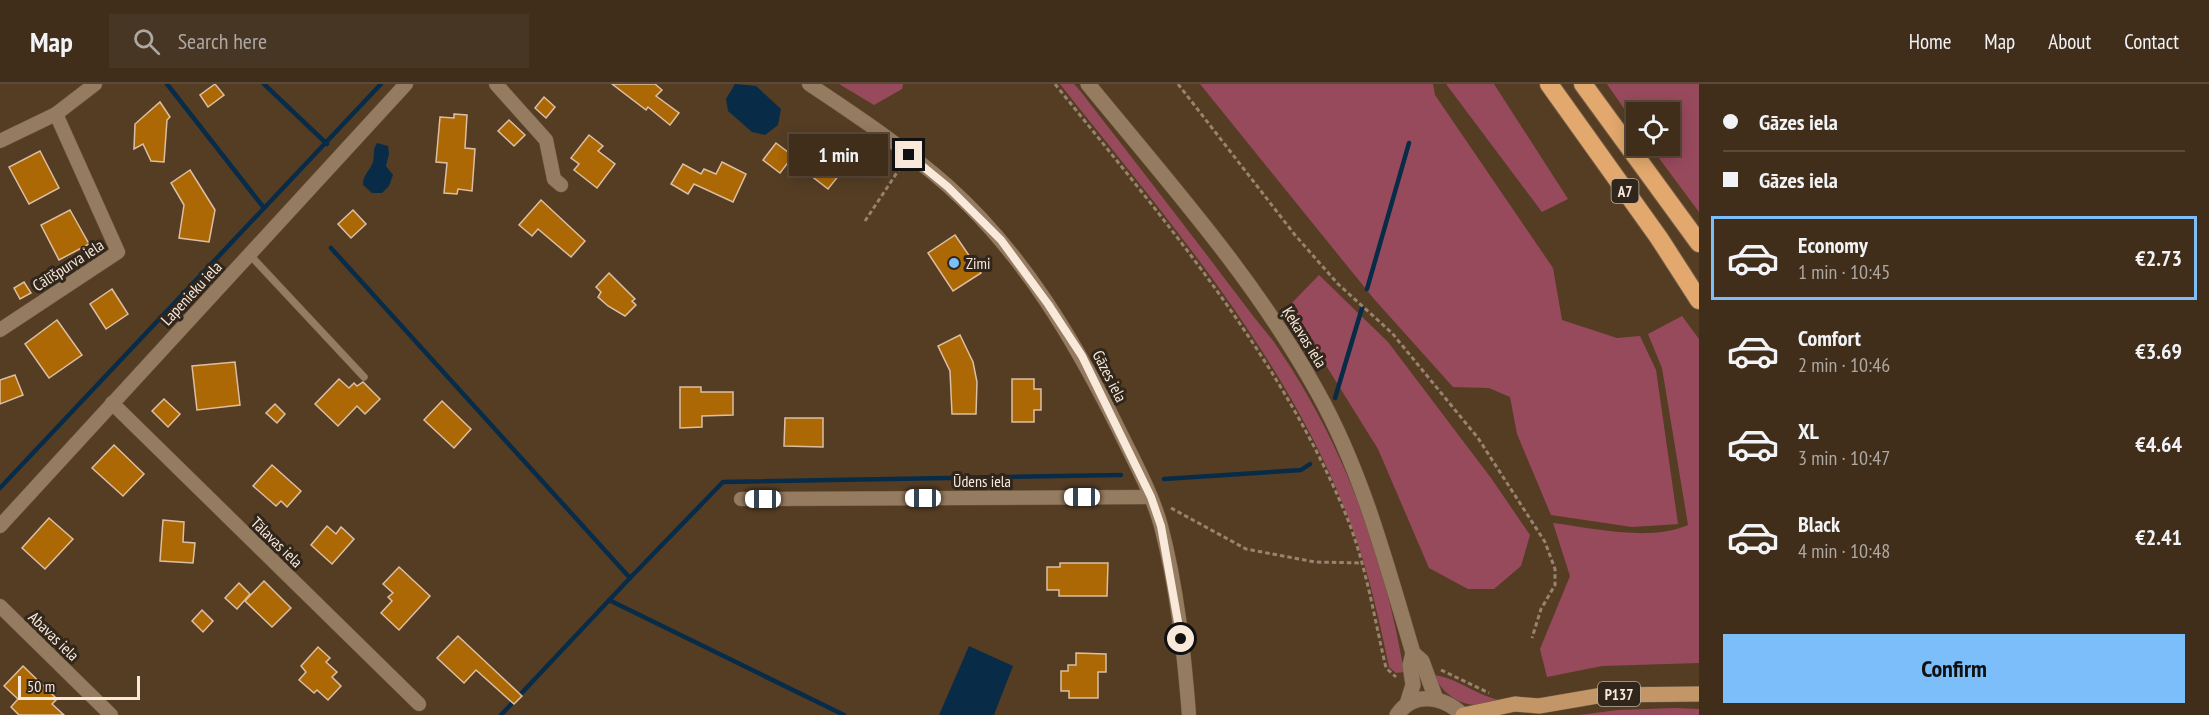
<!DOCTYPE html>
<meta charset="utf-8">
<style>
:root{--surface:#402e1b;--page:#473624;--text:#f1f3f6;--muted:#aea8a3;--line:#594a3a;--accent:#7bbef9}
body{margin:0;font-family:"PT Sans Narrow",sans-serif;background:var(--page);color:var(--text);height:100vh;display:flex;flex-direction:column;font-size:22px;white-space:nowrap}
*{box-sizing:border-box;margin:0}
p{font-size:20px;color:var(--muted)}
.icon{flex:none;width:33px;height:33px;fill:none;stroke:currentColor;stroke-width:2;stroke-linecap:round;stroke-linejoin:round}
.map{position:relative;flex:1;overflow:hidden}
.details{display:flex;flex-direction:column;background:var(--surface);width:510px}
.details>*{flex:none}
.top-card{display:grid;align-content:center;height:132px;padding:0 24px;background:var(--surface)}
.controls{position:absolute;left:1626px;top:18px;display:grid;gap:12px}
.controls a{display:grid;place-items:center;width:54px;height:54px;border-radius:0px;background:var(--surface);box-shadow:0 3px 15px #0003,0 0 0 2px var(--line);font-size:30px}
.scale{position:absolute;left:18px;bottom:15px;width:122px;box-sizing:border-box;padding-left:6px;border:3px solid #f8e9da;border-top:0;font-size:16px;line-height:21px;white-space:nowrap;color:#f8e9da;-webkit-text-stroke:4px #31261b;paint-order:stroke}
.end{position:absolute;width:27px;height:27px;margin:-14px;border:8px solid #f8e9da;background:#111;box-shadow:0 0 0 3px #111}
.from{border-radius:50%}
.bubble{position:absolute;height:42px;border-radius:0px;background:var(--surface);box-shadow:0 3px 15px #0003,0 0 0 2px var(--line);font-size:20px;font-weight:700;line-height:42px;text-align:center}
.car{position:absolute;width:18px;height:36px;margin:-18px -9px;border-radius:8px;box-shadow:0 0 4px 2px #0007;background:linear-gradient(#fff 24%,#345 0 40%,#fff 0 76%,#345 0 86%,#fff 0)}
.top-card b{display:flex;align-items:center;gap:21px;height:57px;font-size:22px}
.top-card b+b{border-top:2px solid var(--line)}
.top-card i{width:15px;height:15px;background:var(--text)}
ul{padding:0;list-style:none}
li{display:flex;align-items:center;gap:18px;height:84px;margin:0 12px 9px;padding:0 12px;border:3px solid transparent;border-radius:0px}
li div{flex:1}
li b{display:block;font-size:22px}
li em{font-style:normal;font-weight:700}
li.selected{border-color:var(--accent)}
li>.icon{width:54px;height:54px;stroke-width:1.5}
.button{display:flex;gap:12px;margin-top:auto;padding:12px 24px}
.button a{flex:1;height:69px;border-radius:0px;background:var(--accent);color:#111;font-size:24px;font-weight:700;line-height:69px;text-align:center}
header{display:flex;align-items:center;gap:36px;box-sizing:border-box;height:84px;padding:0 30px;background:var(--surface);border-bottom:2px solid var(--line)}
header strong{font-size:28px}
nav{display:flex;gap:33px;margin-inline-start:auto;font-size:21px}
.search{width:420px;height:54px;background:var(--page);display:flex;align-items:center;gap:15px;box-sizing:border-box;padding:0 21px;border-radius:0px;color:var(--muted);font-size:22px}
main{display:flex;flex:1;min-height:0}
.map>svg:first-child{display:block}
</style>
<header>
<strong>Map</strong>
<div class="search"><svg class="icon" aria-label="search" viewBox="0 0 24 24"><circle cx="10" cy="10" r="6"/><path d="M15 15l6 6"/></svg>Search here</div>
<nav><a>Home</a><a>Map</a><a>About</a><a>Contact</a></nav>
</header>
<main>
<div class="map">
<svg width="1699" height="631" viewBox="0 0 1699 631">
<rect width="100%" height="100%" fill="#553d24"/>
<g fill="#984a5d">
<polygon points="839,0 903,0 902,5 874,21"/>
<path d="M1060,0H1074L1081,8C1137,80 1192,151 1247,224C1257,238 1269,250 1278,264C1344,361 1385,474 1404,588L1396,589L1389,583C1379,535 1369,489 1352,443C1289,274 1170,139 1060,0Z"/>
<polygon points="1200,0 1433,0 1435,11 1553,184 1562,236 1617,254 1640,252 1656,286 1678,440 1632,443 1551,431 1517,350 1510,313 1489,304 1453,303 1374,215"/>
<polygon points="1446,0 1494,0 1568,115 1542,128"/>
<polygon points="1607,0 1699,0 1699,128 1650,62 1670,62 1670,28 1636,28 1636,42"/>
<polygon points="1319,191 1388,258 1491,394 1530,451 1521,482 1494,505 1468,505 1429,484 1378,365 1289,222"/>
<path d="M1682,232L1699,255V579L1602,582L1547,593L1540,565L1570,492L1553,439C1593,444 1650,458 1688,441L1662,284L1648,250Z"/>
<path d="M1434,591C1457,594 1476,611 1499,616C1473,629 1445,616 1434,591Z"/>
<polygon points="1676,624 1699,625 1699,631 1579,631 1618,626"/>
</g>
<g fill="#082c47">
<polygon points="735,0 756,2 781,25 778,41 765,51 752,48 728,27 726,15"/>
<path d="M377,59L388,62L389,70L386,82L393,91L389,102L382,109H372L363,101C363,90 370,87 373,78C375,71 372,66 377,59Z"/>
<polygon points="969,562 1013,582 994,631 939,631"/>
</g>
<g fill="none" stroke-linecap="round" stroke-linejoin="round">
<g stroke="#082c47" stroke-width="4.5">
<polyline points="167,0 264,124"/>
<polyline points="264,0 327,60"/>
<polyline points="331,164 630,494 501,631"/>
<polyline points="1367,205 1409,59"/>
<polyline points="1335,314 1362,224"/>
<polyline points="1164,395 1301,386 1310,380"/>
<polyline points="0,404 381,0"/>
<polyline points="630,494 723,398 1121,391"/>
<polyline points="609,516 844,631"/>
</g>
</g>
<g fill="#ac6804" stroke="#dcbfa3" stroke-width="1.5">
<polygon points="215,0 224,11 208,23 200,11"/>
<polygon points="612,0 655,0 662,6 656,12 679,29 670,41 648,23 646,26"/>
<polygon points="544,13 555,23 546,34 535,24"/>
<polygon points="160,18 170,33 167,36 164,78 151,77 143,60 134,65 135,40"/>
<polygon points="454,30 467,31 465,64 475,65 472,107 458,105 457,110 444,109 447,79 436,78 440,33 454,34"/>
<polygon points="509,36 525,51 514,62 498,47"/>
<polygon points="589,51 603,62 598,67 615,80 597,104 574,86 579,80 571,74"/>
<polygon points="776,59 793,72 780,89 763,76"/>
<polygon points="40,67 59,104 29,120 9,83"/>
<polygon points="722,78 746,90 733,118 694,100 688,110 671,100 683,80 701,90 704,85 716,90"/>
<polygon points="825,79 840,90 828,105 814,94"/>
<polygon points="190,86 215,126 209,158 179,154 184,121 171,99"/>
<polygon points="541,116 585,157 571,173 538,145 532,152 519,141"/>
<polygon points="70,126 89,160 59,176 41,141"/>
<polygon points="353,126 366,140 351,154 338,140"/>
<polygon points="955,151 981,189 953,207 928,169"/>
<polygon points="609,189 635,215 632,217 636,221 625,232 608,222 598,213 601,208 596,203"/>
<polygon points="24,198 31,209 20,215 14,204"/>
<polygon points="112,205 128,230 106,245 90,220"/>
<polygon points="57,236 82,271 49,294 25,260"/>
<polygon points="960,251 973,278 977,298 976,330 952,330 950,287 938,262"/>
<polygon points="235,278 240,321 197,326 192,282"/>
<polygon points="15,291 23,311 0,320 0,296"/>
<polygon points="339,295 349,304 354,299 357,302 363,298 380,315 365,330 357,322 338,342 315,320"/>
<polygon points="1012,295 1034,295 1034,305 1041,305 1041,326 1034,326 1034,338 1012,338"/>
<polygon points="680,303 701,303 701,308 733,308 733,331 702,332 702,343 680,344"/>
<polygon points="164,315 180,330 168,343 152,327"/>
<polygon points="442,317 471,345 454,364 424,336"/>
<polygon points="275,320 285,330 277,339 266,329"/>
<polygon points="785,334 823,334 823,363 784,362"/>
<polygon points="114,361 144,390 123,412 92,384"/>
<polygon points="272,381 301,407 287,423 281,417 276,422 253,402"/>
<polygon points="49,434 73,455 45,485 22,464"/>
<polygon points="163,436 184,438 183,458 195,459 193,479 160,477"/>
<polygon points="327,442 336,450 341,443 354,455 332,480 311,461"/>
<polygon points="1060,479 1108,479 1107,512 1059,512 1059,506 1047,506 1047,483 1060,483"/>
<polygon points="399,483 430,512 399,546 381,529 392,517 388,513 393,509 383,500"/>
<polygon points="264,497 291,524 272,543 245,517"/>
<polygon points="239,499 250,510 237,525 225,514"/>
<polygon points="202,526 213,537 203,548 192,537"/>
<polygon points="458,552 522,612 514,620 476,586 464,599 437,574"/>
<polygon points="318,563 330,574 326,578 337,588 332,593 341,602 328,616 317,606 314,609 299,596 306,588 301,582"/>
<polygon points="1076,569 1106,570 1106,588 1098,588 1098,614 1069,614 1069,607 1061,607 1061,587 1068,587 1068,581 1076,581"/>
<polygon points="23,582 57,615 52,620 64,631 19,631 11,623 18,615 4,602"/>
</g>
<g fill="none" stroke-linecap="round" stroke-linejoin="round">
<defs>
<polyline id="service" points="249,170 364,293"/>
<g id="minor">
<polyline points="496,0 546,56 554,95 561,101"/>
<path d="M809,0C857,32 905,64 948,102C1023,169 1075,257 1119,346C1134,377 1152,409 1161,442C1177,503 1184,568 1189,631"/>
<polyline points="0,57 56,30 95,0"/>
<polyline points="0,246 118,168 56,30"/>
<polyline points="112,319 419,620"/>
<polyline points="741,415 1151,413"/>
<polyline points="0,442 406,0"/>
<polyline points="0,522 111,631"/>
</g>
<g id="secondary">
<path d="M1088,0C1169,99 1256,196 1318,309C1363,390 1387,482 1413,569L1422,577L1436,615"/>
<polyline points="1407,620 1413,601 1410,581 1413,569"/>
<path d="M1397,631C1414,606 1444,613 1463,631"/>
</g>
<polyline id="primary" points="1463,631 1515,620 1539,622 1603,611 1699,610"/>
<g id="motorway">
<polyline points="1549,0 1659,154 1699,216"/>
<polyline points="1583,0 1699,159"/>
</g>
</defs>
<use href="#service" stroke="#6e5a44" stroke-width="8"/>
<use href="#minor" stroke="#6e5a44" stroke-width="15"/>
<use href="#secondary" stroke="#6e5a44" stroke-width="16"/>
<use href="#primary" stroke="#6e5a44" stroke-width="16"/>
<use href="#motorway" stroke="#6e5a44" stroke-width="20"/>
<g stroke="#97836e" stroke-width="3" stroke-dasharray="4.5 3" stroke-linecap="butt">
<path d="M1055,0C1164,136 1278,268 1346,431C1366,480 1374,533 1386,584L1396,593"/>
<polyline points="1178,0 1295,151 1338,200 1392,249 1478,354 1545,458 1555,485 1555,501 1541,525 1532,554"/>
<polyline points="865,137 902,81"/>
<polyline points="1171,424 1246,465 1315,478 1362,479"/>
<polyline points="1441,586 1489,609"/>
</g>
<use href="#service" stroke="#957b60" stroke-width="7"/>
<use href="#minor" stroke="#957b60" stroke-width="14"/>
<use href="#secondary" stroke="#957b60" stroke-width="15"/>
<use href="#primary" stroke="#c39668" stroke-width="15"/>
<use href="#motorway" stroke="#e2a86d" stroke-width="18"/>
</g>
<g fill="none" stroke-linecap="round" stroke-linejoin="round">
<polyline stroke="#f8e9da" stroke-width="8" points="909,71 948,103 1001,156 1048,220 1082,272 1151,413 1161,442 1181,555"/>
</g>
<circle fill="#7bbef9" stroke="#31261b" stroke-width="2" cx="954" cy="179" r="6"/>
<g text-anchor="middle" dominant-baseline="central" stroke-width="6" stroke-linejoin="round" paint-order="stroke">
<g fill="#31261b" stroke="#bcaea1" stroke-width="1.5">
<rect x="1611.5" y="95" width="27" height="24" rx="4.5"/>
<rect x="1598" y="598" width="42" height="24" rx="4.5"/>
</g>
<g font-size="15" font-weight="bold" fill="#f8e9da">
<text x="1625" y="107">A7</text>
<text x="1619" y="610">P137</text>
</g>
<g font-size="16" fill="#f8e9da" stroke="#31261b" text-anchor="start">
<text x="966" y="179">Zimi</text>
</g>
<g font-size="16" fill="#f8e9da" stroke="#31261b">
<text transform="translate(68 181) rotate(-33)">Cālīšpurva iela</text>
<text transform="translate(191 209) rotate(-47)">Lapenieku iela</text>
<text transform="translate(1305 253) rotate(58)">Ķekavas iela</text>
<text transform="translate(1110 292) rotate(63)">Gāzes iela</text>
<text x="982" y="397">Ūdens iela</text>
<text transform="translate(277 458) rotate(44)">Tālavas iela</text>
<text transform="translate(54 552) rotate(44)">Abavas iela</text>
</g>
</g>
</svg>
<div class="controls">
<a><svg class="icon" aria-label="locate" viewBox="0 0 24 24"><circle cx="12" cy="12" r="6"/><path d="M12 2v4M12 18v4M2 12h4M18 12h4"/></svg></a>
</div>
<div class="scale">50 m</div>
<i class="end from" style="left:1181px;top:555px"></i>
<i class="end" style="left:909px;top:71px"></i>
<div class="bubble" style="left:789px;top:50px;width:99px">1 min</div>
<i class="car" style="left:1082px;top:413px;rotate:270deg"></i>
<i class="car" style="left:923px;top:414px;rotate:270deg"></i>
<i class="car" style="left:763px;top:415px;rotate:270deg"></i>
</div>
<section class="details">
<div class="top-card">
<b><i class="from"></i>Gāzes iela</b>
<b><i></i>Gāzes iela</b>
</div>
<ul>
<li class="selected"><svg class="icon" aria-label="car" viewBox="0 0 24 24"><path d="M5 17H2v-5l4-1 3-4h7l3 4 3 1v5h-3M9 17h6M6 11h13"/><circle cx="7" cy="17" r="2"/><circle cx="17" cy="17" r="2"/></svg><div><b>Economy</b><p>1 min · 10:45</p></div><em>€2.73</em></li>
<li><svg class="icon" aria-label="car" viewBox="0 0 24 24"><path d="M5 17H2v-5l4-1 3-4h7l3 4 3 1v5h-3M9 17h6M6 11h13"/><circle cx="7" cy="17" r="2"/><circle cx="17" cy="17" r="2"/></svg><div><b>Comfort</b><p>2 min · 10:46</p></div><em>€3.69</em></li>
<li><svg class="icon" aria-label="car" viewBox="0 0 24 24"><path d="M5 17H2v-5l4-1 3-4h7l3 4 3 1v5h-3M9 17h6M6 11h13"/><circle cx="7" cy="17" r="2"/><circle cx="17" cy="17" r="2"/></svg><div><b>XL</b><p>3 min · 10:47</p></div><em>€4.64</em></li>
<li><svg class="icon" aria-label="car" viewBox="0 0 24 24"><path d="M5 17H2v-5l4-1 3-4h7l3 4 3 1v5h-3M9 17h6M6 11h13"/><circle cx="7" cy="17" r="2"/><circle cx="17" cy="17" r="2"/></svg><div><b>Black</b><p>4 min · 10:48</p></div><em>€2.41</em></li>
</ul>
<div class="button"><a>Confirm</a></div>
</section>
</main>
